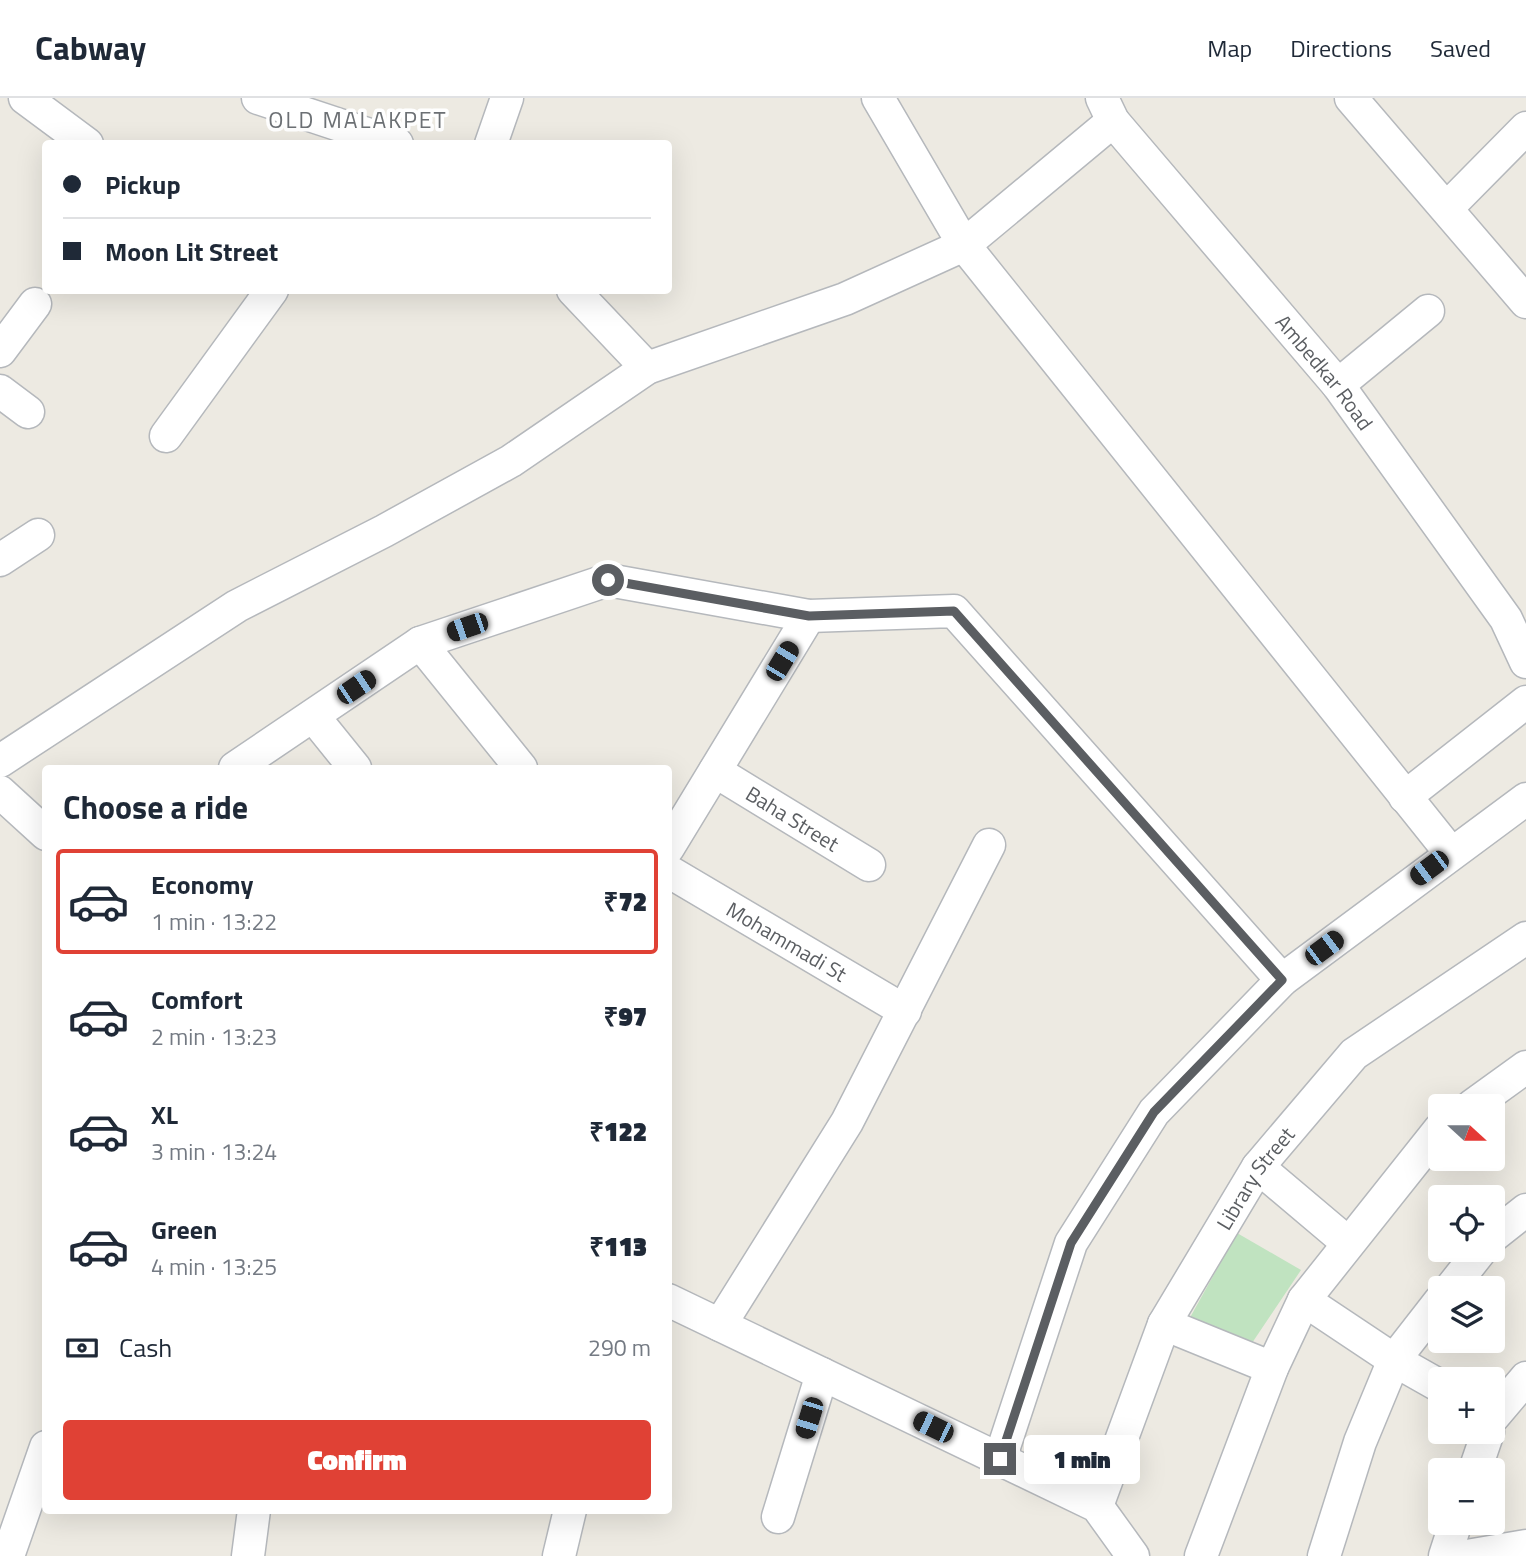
<!DOCTYPE html>
<meta charset="utf-8">
<style>
:root{--surface:#fff;--page:#f6f6f7;--text:#1f2937;--muted:#747a83;--line:#e0e1e3;--accent:#e04135}
body{margin:0;font-family:"Titillium Web",sans-serif;background:var(--page);color:var(--text);height:100vh;display:flex;flex-direction:column;font-size:26px;white-space:nowrap}
*{box-sizing:border-box;margin:0}
p{font-size:23px;color:var(--muted)}
.icon{flex:none;width:38px;height:38px;fill:none;stroke:currentColor;stroke-width:2;stroke-linecap:round;stroke-linejoin:round}
.map{position:relative;flex:1;overflow:hidden}
.details{position:absolute;left:42px;top:667px;width:630px;height:749px;display:flex;flex-direction:column;background:var(--surface);border-radius:7px;box-shadow:0 7px 28px #0002}
.details>*{flex:none}
.top-card{position:absolute;left:42px;top:42px;width:630px;height:154px;border-radius:7px;box-shadow:0 7px 28px #0002;display:grid;align-content:center;height:154px;padding:0 21px;background:var(--surface)}
.needle{width:46px;rotate:111deg}
.tools{position:absolute;left:1428px;top:996px;display:grid;gap:14px}
.tools a{display:grid;place-items:center;width:77px;height:77px;border-radius:7px;background:var(--surface);box-shadow:0 7px 28px #0002;font-size:35px}
.end{position:absolute;width:32px;height:32px;margin:-16px;border:9px solid #5b5e62;background:#fff;box-shadow:0 0 0 4px #fff}
.from{border-radius:50%}
.bubble{position:absolute;height:49px;border-radius:7px;background:var(--surface);box-shadow:0 7px 28px #0002;font-size:23px;font-weight:800;line-height:49px;text-align:center}
.car{position:absolute;width:21px;height:42px;margin:-21px -10px;border-radius:9px;box-shadow:0 0 5px 2px #0007;background:linear-gradient(#222 24%,#8ab4d8 0 40%,#222 0 76%,#8ab4d8 0 86%,#222 0)}
.top-card b{display:flex;align-items:center;gap:24px;height:66px;font-size:26px}
.top-card b+b{border-top:2px solid var(--line)}
.top-card i{width:18px;height:18px;background:var(--text)}
ul{padding:0;list-style:none}
li{display:flex;align-items:center;gap:21px;height:105px;margin:0 14px 10px;padding:0 7px;border:4px solid transparent;border-radius:7px}
li div{flex:1}
li b{display:block;font-size:26px}
li em{font-style:normal;font-weight:800}
li.selected{border-color:var(--accent)}
li>.icon{width:63px;height:63px;stroke-width:1.5}
h2{padding:0 21px;font-size:32px;line-height:84px}
.pay{display:flex;align-items:center;gap:18px;height:77px;padding:0 21px;font-size:26px}
.pay p{margin-inline-start:auto}
.button{display:flex;gap:14px;margin-top:auto;padding:14px 21px}
.button a{flex:1;height:80px;border-radius:7px;background:var(--accent);color:#fff;font-size:28px;font-weight:800;line-height:80px;text-align:center}
header{display:flex;align-items:center;gap:42px;box-sizing:border-box;height:98px;padding:0 35px;background:var(--surface);border-bottom:2px solid var(--line)}
header strong{font-size:33px}
nav{display:flex;gap:38px;margin-inline-start:auto;font-size:24px}
.map>svg:first-child{display:block}
</style>
<header>
<strong>Cabway</strong>
<nav><a>Map</a><a>Directions</a><a>Saved</a></nav>
</header>
<div class="map">
<svg width="1526" height="1458" viewBox="0 0 1526 1458">
<rect width="100%" height="100%" fill="#edeae2"/>
<polygon fill="#c0e3c0" points="1237,1135 1301,1172 1250,1248 1187,1225"/>
<g fill="none" stroke-linecap="round" stroke-linejoin="round">
<defs>
<g id="minor">
<polyline points="25,0 87,46"/>
<polyline points="258,0 397,46"/>
<polyline points="878,0 964,147 1450,754"/>
<path id="s1" d="M1102,0L1113,23L1338,287L1506,521L1526,564"/>
<polyline points="1351,0 1526,204"/>
<polyline points="491,46 507,0"/>
<polyline points="1448,109 1526,30"/>
<polyline points="573,192 647,270"/>
<polyline points="0,253 35,206"/>
<polyline points="1338,287 1428,213"/>
<polyline points="0,293 28,314"/>
<polyline points="166,338 272,192"/>
<polyline points="0,462 38,437"/>
<polyline points="420,545 521,670"/>
<polyline points="313,618 355,670"/>
<polyline points="0,663 237,508 384,433 511,363 647,270 845,201 964,147 1113,23"/>
<polyline points="235,670 420,545 608,482 809,518 954,513 1282,882"/>
<path id="s2" d="M715,673L869,767"/>
<polyline points="0,694 46,736"/>
<polyline points="1405,699 1526,604"/>
<polyline points="668,750 809,518"/>
<path id="s3" d="M668,773L905,913"/>
<polyline points="1472,1008 1526,969"/>
<polyline points="1258,1069 1348,1145"/>
<polyline points="1493,1138 1526,1112"/>
<polyline points="1451,1190 1481,1152"/>
<polyline points="668,1202 1097,1408 1133,1458"/>
<polyline points="1304,1202 1394,1262 1440,1288"/>
<polyline points="1164,1226 1272,1270"/>
<polyline points="720,1227 847,1024 989,747"/>
<polyline points="1493,1319 1526,1280"/>
<polyline points="1000,1361 1071,1145 1154,1014 1282,882 1526,701"/>
<polyline points="1475,1372 1488,1334"/>
<path id="s4" d="M1097,1408L1164,1226L1258,1069L1354,956L1526,840"/>
<polyline points="778,1419 822,1276"/>
<polyline points="8,1458 46,1349"/>
<polyline points="248,1458 254,1412"/>
<polyline points="559,1458 570,1412"/>
<polyline points="1201,1458 1272,1270 1304,1202 1440,1031"/>
<polyline points="1324,1458 1360,1344 1394,1262 1440,1203"/>
<polyline points="1445,1458 1456,1424"/>
<polyline points="1467,1458 1526,1448"/>
</g>
</defs>
<use href="#minor" stroke="#b5b8bc" stroke-width="35"/>
<use href="#minor" stroke="#fff" stroke-width="32"/>
</g>
<g fill="none" stroke-linecap="round" stroke-linejoin="round">
<polyline stroke="#5b5e62" stroke-width="9" points="608,482 809,518 954,513 1282,882 1154,1014 1071,1145 1000,1361"/>
</g>
<g text-anchor="middle" dominant-baseline="central" stroke-width="7" stroke-linejoin="round" paint-order="stroke">
<g font-size="21" fill="#5b5e62" stroke="#fff">
<text stroke="none"><textPath href="#s1" startOffset="354">Ambedkar Road</textPath></text>
<text stroke="none"><textPath href="#s2" startOffset="91">Baha Street</textPath></text>
<text stroke="none"><textPath href="#s3" startOffset="138">Mohammadi St</textPath></text>
<text stroke="none"><textPath href="#s4" startOffset="366">Library Street</textPath></text>
</g>
<g font-size="23" letter-spacing="2" fill="#6c7074" stroke="#fff">
<text x="358" y="21">OLD MALAKPET</text>
</g>
</g>
</svg>
<div class="tools">
<a><svg class="needle" viewBox="-14 -14 28 28"><path d="M0-13l5 13h-10z" fill="#e53935"/><path d="M0 13l5-13h-10z" fill="#747a83"/></svg></a>
<a><svg class="icon" aria-label="locate" viewBox="0 0 24 24"><circle cx="12" cy="12" r="6"/><path d="M12 2v4M12 18v4M2 12h4M18 12h4"/></svg></a>
<a><svg class="icon" aria-label="layers" viewBox="0 0 24 24"><path d="M12 4l9 5-9 5-9-5zM3 14l9 5 9-5"/></svg></a>
<a>+</a>
<a>−</a>
</div>
<i class="end from" style="left:608px;top:482px"></i>
<i class="end" style="left:1000px;top:1361px"></i>
<div class="bubble" style="left:1024px;top:1337px;width:116px">1 min</div>
<i class="car" style="left:467px;top:529px;rotate:251deg"></i>
<i class="car" style="left:782px;top:563px;rotate:31deg"></i>
<i class="car" style="left:356px;top:589px;rotate:56deg"></i>
<i class="car" style="left:1429px;top:770px;rotate:233deg"></i>
<i class="car" style="left:1324px;top:850px;rotate:53deg"></i>
<i class="car" style="left:809px;top:1320px;rotate:197deg"></i>
<i class="car" style="left:933px;top:1329px;rotate:296deg"></i>
<div class="top-card">
<b><i class="from"></i>Pickup</b>
<b><i></i>Moon Lit Street</b>
</div>
<section class="details">
<h2>Choose a ride</h2>
<ul>
<li class="selected"><svg class="icon" aria-label="car" viewBox="0 0 24 24"><path d="M5 17H2v-5l4-1 3-4h7l3 4 3 1v5h-3M9 17h6M6 11h13"/><circle cx="7" cy="17" r="2"/><circle cx="17" cy="17" r="2"/></svg><div><b>Economy</b><p>1 min · 13:22</p></div><em>₹72</em></li>
<li><svg class="icon" aria-label="car" viewBox="0 0 24 24"><path d="M5 17H2v-5l4-1 3-4h7l3 4 3 1v5h-3M9 17h6M6 11h13"/><circle cx="7" cy="17" r="2"/><circle cx="17" cy="17" r="2"/></svg><div><b>Comfort</b><p>2 min · 13:23</p></div><em>₹97</em></li>
<li><svg class="icon" aria-label="car" viewBox="0 0 24 24"><path d="M5 17H2v-5l4-1 3-4h7l3 4 3 1v5h-3M9 17h6M6 11h13"/><circle cx="7" cy="17" r="2"/><circle cx="17" cy="17" r="2"/></svg><div><b>XL</b><p>3 min · 13:24</p></div><em>₹122</em></li>
<li><svg class="icon" aria-label="car" viewBox="0 0 24 24"><path d="M5 17H2v-5l4-1 3-4h7l3 4 3 1v5h-3M9 17h6M6 11h13"/><circle cx="7" cy="17" r="2"/><circle cx="17" cy="17" r="2"/></svg><div><b>Green</b><p>4 min · 13:25</p></div><em>₹113</em></li>
</ul>
<div class="pay"><svg class="icon" aria-label="cash" viewBox="0 0 24 24"><path d="M3 7h18v10H3z"/><circle cx="12" cy="12" r="2"/></svg>Cash<p>290 m</p></div>
<div class="button"><a>Confirm</a></div>
</section>
</div>
